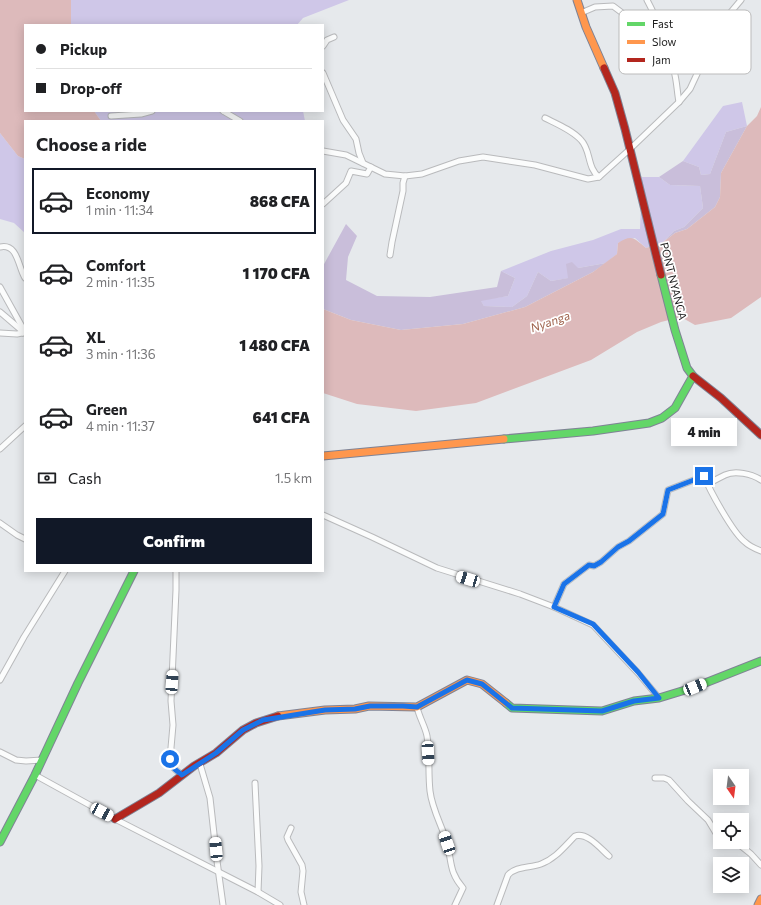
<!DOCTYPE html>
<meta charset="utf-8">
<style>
:root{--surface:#fff;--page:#f2f2f2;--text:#202124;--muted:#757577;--line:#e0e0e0;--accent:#111827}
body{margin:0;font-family:Commissioner,sans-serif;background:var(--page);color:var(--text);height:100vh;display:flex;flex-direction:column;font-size:15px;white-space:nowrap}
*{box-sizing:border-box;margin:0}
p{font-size:13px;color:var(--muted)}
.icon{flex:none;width:22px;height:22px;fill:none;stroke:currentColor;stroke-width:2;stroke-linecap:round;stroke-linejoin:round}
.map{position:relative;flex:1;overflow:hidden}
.details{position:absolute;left:24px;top:120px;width:300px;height:452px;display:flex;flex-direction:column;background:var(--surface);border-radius:0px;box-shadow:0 2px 10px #0003}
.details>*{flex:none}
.banner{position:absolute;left:24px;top:24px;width:300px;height:88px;border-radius:0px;box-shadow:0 2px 10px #0003;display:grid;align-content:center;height:88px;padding:0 12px;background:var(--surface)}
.needle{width:26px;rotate:166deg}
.fabs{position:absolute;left:713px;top:769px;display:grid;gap:8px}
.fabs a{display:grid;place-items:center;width:36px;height:36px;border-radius:0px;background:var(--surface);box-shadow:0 2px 10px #0003;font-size:20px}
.end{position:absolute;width:18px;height:18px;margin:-9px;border:5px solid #1a73e8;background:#fff;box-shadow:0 0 0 2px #fff}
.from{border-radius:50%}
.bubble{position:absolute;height:28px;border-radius:0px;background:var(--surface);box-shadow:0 2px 10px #0003;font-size:13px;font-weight:800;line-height:28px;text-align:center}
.car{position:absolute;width:12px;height:24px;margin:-12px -6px;border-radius:5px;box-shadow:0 0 3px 1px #0007;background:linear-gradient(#fff 24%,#345 0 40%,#fff 0 76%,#345 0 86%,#fff 0)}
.banner b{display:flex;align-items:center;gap:14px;height:38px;font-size:15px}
.banner b+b{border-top:1px solid var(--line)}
.banner i{width:10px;height:10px;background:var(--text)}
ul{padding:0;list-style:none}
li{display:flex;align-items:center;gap:12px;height:66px;margin:0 8px 6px;padding:0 4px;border:2px solid transparent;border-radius:0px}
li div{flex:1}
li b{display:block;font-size:15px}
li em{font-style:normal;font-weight:800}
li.active{border-color:var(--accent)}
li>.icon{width:36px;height:36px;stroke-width:1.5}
h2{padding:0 12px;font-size:18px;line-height:48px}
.pay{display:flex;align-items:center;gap:10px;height:44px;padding:0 12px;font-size:15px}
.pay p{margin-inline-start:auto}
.primary-button{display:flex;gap:8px;margin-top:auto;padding:8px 12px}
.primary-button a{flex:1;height:46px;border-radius:0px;background:var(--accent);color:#fff;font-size:16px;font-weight:800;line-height:46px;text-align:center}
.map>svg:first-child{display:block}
</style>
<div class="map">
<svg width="761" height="905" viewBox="0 0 761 905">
<rect width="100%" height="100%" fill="#e6e9ec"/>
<g fill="#cfc7e8">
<polygon points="71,0 349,0 303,18 297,25 71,25"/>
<polygon points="742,102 747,126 726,132 710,174 701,175 699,167 683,161 723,106"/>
<polygon points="94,111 303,111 305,121 101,121"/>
<polygon points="0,133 18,156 25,159 25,233 14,223 0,219"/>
<polygon points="642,177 659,177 670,185 700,186 703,208 684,227 674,231 662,243 646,248 635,238 618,243 617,254 606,263 578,268 569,278 551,281 538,272 527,296 512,307 484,306 480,300 508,296 515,278 501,271 551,251 593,240 621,229 640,229"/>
</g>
<g fill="#c9beda">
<polygon points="747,126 721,173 720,197 715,207 687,229 675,233 662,243 674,231 684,227 703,208 700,186 670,185 659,177 683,161 699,167 701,175 710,174 726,132"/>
<polygon points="346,224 357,236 348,257 346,280 377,296 430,297 497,287 501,271 515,278 508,296 481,301 484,306 512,307 527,296 538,272 551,281 568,278 566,264 572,262 578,268 606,263 593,272 525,307 463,324 401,330 351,320 323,309 323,266"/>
</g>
<g fill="#ddbabb">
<polygon points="0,0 71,0 71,25 25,25 25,111 94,111 101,121 25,121 25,159 18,156 0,133"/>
<path d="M761,107V297L731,318L695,325L681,317L661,322L637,332L591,360L476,403L416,411L357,404L323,393V309L351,320L401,330L463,324L525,307L593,272L617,254L618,243C632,234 634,238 646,248L662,243L675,233L687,229L715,207L720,197L721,173L747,126L757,116Z"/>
</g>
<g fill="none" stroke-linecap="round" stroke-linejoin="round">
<defs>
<g id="street">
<path d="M647,0C659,22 667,47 674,71C677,81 677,92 679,102"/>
<polyline points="581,13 595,7 613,6 625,15 657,22"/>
<polyline points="323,46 327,40 334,37"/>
<polyline points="323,73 343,120 356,139 359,153 363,163"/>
<polyline points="223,111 240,121"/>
<polyline points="111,116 141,114 152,111"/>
<path d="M545,118C557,124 572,130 581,140C591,150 587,168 599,177"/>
<polyline points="323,151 346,155 385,174 405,176 422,174 459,161 483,157 535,165 588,179 599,177 630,149 679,102 690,89 717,31 725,19 741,0"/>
<polyline points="323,204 346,183 351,171 367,174 371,167"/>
<path d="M0,247C18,243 18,267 25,278"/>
<polyline points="390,255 392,242 403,191 403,183 405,176"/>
<polyline points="0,287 25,332"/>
<polyline points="0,312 20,329 23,333"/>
<polyline points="0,333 17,334 22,333"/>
<polyline points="0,449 25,426"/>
<path d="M708,484C713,481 719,478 725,475C735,470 752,474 761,480"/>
<polyline points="323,515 372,537 437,568 520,594 554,607 593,625 638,673 659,698"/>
<polyline points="0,523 17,535 25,539"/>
<path d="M176,571V590L171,701L173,725L170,759C170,767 176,770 182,775"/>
<path d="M554,607L564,584L589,565L594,566L601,562L618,547L629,541L663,514L668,490L704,476C710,491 733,533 745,542C749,546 756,549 761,551"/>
<polyline points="0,680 24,637 65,571"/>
<path d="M417,707C419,717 425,726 427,736C430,754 428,773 430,791C432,809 442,826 447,843C452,862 449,872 463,888L455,905"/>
<polyline points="0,752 16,760 26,761 42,760"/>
<polyline points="200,764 210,798 217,861 223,905"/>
<polyline points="35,775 115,819 258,892 280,905"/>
<polyline points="655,778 664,778 669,780 688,801 708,820 717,835 720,836"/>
<polyline points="255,783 259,866 258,892"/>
<polyline points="291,828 287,837 288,840 302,865 303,871 301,892 304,905"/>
<polyline points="736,842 751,854 761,865"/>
<path d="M497,905L508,875C516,866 530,868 541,864C555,859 564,847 575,836C587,832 600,848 609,856"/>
</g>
<g id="fast">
<polyline points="504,439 593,431 649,423 662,418 675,408 693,376 687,368 675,330 661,275"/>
<polyline points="506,703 512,708 602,711 634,701 659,698 695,687 761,661"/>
<polyline points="0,842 35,775 78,683 134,571"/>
</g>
<g id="slow">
<polyline points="577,0 586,27 604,68"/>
<polyline points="323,456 504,439"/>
<polyline points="278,716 325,710 355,709 369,706 417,707 467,680 482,684 506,703"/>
<polyline points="758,905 761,899"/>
</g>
<g id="jam">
<polyline points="604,68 615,93 625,129 661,275"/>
<polyline points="693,376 721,398 761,435"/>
<polyline points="115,819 159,793 194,766 216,753 243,730 256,723 278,716"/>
</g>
</defs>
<use href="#street" stroke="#b9babc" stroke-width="7"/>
<use href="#fast" stroke="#7f8395" stroke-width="9"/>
<use href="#slow" stroke="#7f8395" stroke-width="9"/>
<use href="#jam" stroke="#7f8395" stroke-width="9"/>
<use href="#street" stroke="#fbfcfc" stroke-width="5"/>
<use href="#fast" stroke="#63d668" stroke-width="7"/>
<use href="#slow" stroke="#ff974d" stroke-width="7"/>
<use href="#jam" stroke="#b3261e" stroke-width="7"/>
</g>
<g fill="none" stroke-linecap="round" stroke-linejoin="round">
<path stroke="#1a73e8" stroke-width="5" d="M170,759C170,767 176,770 182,775L216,753L243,730L263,720L325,710L355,709L370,706H403L417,707L467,680L482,684L512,708L602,711L634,701L659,698L638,672L593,624L554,607L564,584L589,565L594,566L601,562L618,547L629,541L663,514L668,490L704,476"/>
</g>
<g text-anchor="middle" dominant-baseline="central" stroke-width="3.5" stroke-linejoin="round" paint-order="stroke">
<g font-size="11" fill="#1d1d1d" stroke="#fff">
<text transform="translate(674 281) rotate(76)">PONT NYANGA</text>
</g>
<g font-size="12" font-style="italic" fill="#9f634d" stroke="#fff">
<text transform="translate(550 321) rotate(-19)">Nyanga</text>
</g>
</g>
<rect x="619" y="10" width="132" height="64" rx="6" fill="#fff" stroke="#bbb" stroke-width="1"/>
<rect x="627" y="22" width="18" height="4" fill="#63d668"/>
<rect x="627" y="40" width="18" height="4" fill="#ff974d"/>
<rect x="627" y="58" width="18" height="4" fill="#b3261e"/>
<g font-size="11" fill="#1d1d1d">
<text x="652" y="28">Fast</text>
<text x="652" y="46">Slow</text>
<text x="652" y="64">Jam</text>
</g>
</svg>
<div class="fabs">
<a><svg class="needle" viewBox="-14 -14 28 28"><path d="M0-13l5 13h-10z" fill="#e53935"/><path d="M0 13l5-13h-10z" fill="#757577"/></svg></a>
<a><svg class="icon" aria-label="locate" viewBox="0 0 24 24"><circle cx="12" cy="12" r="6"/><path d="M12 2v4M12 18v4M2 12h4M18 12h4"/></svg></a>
<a><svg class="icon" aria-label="layers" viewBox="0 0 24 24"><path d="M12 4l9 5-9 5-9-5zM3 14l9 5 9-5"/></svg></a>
</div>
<i class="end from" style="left:170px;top:759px"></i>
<i class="end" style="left:704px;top:476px"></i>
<div class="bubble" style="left:671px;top:418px;width:66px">4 min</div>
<i class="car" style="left:468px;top:579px;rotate:287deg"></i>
<i class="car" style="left:172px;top:682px;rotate:4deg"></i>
<i class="car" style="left:695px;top:687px;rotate:68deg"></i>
<i class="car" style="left:428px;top:753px;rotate:177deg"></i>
<i class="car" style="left:102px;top:812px;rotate:118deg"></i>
<i class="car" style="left:447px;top:843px;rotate:341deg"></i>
<i class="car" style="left:216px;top:849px;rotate:355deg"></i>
<div class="banner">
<b><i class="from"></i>Pickup</b>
<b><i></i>Drop-off</b>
</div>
<section class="details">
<h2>Choose a ride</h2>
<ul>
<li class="active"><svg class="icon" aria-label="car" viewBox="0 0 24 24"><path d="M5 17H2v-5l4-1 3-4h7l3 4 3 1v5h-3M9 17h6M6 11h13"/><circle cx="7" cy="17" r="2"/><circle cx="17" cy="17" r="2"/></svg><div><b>Economy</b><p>1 min · 11:34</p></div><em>868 CFA</em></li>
<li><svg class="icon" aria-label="car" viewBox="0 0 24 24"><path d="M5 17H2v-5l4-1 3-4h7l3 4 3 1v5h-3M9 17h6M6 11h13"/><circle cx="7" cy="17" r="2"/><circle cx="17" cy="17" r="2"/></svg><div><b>Comfort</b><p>2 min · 11:35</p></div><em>1 170 CFA</em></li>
<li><svg class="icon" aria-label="car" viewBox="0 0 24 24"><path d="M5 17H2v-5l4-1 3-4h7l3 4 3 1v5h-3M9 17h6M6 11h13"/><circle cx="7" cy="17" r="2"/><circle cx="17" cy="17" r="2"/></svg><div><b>XL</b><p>3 min · 11:36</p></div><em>1 480 CFA</em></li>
<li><svg class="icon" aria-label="car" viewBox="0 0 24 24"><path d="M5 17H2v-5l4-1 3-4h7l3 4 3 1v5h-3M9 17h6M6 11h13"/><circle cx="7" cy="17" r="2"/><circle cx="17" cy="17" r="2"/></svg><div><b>Green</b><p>4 min · 11:37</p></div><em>641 CFA</em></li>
</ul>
<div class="pay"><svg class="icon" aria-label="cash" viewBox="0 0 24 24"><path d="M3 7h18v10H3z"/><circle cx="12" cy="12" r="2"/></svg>Cash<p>1.5 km</p></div>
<div class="primary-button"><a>Confirm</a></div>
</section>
</div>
